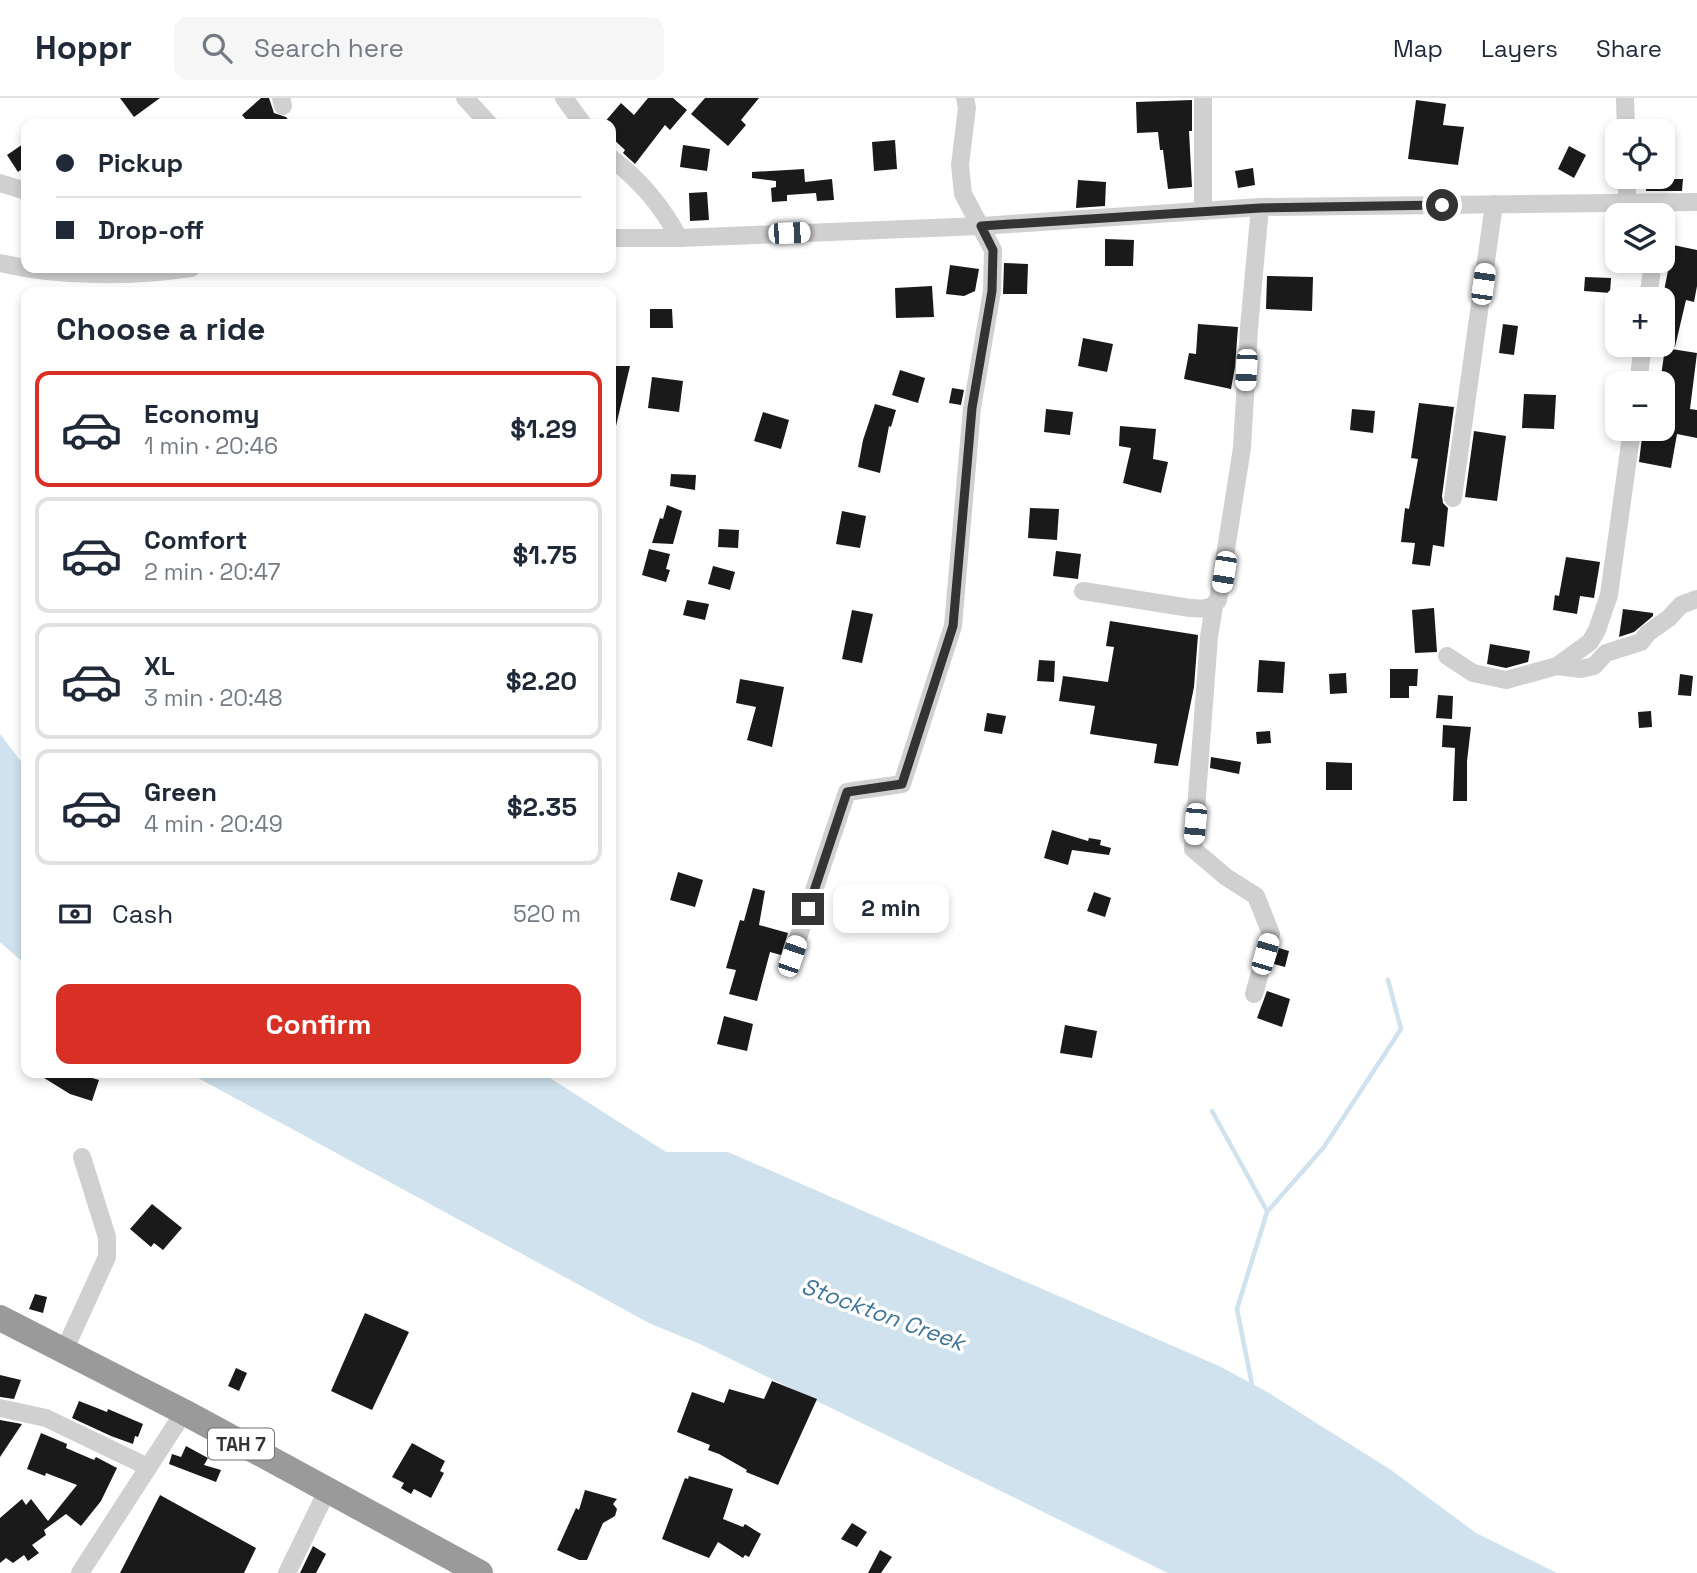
<!DOCTYPE html>
<meta charset="utf-8">
<style>
:root{--surface:#fff;--page:#f6f6f7;--text:#1f2937;--muted:#747a83;--line:#e0e1e3;--accent:#d93025}
body{margin:0;font-family:"Space Grotesk",sans-serif;background:var(--page);color:var(--text);height:100vh;display:flex;flex-direction:column;font-size:26px;white-space:nowrap}
*{box-sizing:border-box;margin:0}
p{font-size:23px;color:var(--muted)}
.icon{flex:none;width:38px;height:38px;fill:none;stroke:currentColor;stroke-width:2;stroke-linecap:round;stroke-linejoin:round}
.map{position:relative;flex:1;overflow:hidden}
.panel{position:absolute;left:21px;top:189px;width:595px;height:791px;display:flex;flex-direction:column;background:var(--surface);border-radius:14px;box-shadow:0 4px 10px #0003}
.panel>*{flex:none}
.guide{position:absolute;left:21px;top:21px;width:595px;height:154px;border-radius:14px;box-shadow:0 4px 10px #0003;display:grid;align-content:center;height:154px;padding:0 35px;background:var(--surface)}
.tools{position:absolute;left:1605px;top:21px;display:grid;gap:14px}
.tools a{display:grid;place-items:center;width:70px;height:70px;border-radius:14px;background:var(--surface);box-shadow:0 4px 10px #0003;font-size:35px}
.end{position:absolute;width:32px;height:32px;margin:-16px;border:9px solid #333;background:#fff;box-shadow:0 0 0 4px #fff}
.from{border-radius:50%}
.bubble{position:absolute;height:49px;border-radius:14px;background:var(--surface);box-shadow:0 4px 10px #0003;font-size:23px;font-weight:700;line-height:49px;text-align:center}
.car{position:absolute;width:21px;height:42px;margin:-21px -10px;border-radius:9px;box-shadow:0 0 5px 2px #0007;background:linear-gradient(#fff 24%,#345 0 40%,#fff 0 76%,#345 0 86%,#fff 0)}
.guide b{display:flex;align-items:center;gap:24px;height:66px;font-size:26px}
.guide b+b{border-top:2px solid var(--line)}
.guide i{width:18px;height:18px;background:var(--text)}
ul{padding:0;list-style:none}
li{display:flex;align-items:center;gap:21px;height:116px;margin:0 14px 10px;padding:0 21px;border:4px solid var(--line);border-radius:14px}
li div{flex:1}
li b{display:block;font-size:26px}
li em{font-style:normal;font-weight:700}
li.current{border-color:var(--accent)}
li>.icon{width:63px;height:63px;stroke-width:1.5}
h2{padding:0 35px;font-size:32px;line-height:84px}
.pay{display:flex;align-items:center;gap:18px;height:77px;padding:0 35px;font-size:26px}
.pay p{margin-inline-start:auto}
.primary-button{display:flex;gap:14px;margin-top:auto;padding:14px 35px}
.primary-button a{flex:1;height:80px;border-radius:14px;background:var(--accent);color:#fff;font-size:28px;font-weight:700;line-height:80px;text-align:center}
header{display:flex;align-items:center;gap:42px;box-sizing:border-box;height:98px;padding:0 35px;background:var(--surface);border-bottom:2px solid var(--line)}
header strong{font-size:33px}
nav{display:flex;gap:38px;margin-inline-start:auto;font-size:24px}
.search{width:490px;height:63px;background:var(--page);display:flex;align-items:center;gap:18px;box-sizing:border-box;padding:0 24px;border-radius:14px;color:var(--muted);font-size:26px}
.map>svg:first-child{display:block}
</style>
<header>
<strong>Hoppr</strong>
<div class="search"><svg class="icon" aria-label="search" viewBox="0 0 24 24"><circle cx="10" cy="10" r="6"/><path d="M15 15l6 6"/></svg>Search here</div>
<nav><a>Map</a><a>Layers</a><a>Share</a></nav>
</header>
<div class="map">
<svg width="1697" height="1475" viewBox="0 0 1697 1475">
<rect width="100%" height="100%" fill="#fff"/>
<g fill="#cfe2ee">
<polygon points="0,636 26,670 26,867 0,844"/>
<polygon points="189,975 542,975 666,1054 728,1054 1221,1269 1269,1295 1391,1372 1476,1435 1557,1475 1168,1475 700,1246 651,1226"/>
</g>
<g fill="none" stroke-linecap="round" stroke-linejoin="round">
<g stroke="#cfe2ee" stroke-width="4.5">
<polyline points="1212,1013 1267,1113"/>
<polyline points="1253,1292 1237,1211 1267,1114 1324,1049 1401,931 1388,882"/>
</g>
</g>
<g fill="#1a1a1a">
<polygon points="120,0 160,0 134,19"/>
<polygon points="261,0 269,0 274,15 286,19 292,26 250,26 242,17"/>
<polygon points="648,0 673,0 687,12 670,32 665,27 635,66 623,55 625,52 611,39 611,26 603,26 621,5 634,17"/>
<polygon points="705,0 759,0 741,22 746,27 728,48 691,16"/>
<polygon points="1192,2 1192,33 1189,33 1192,89 1168,91 1163,52 1160,52 1158,34 1137,35 1136,4"/>
<polygon points="1416,2 1446,6 1443,27 1464,29 1458,67 1408,61"/>
<polygon points="895,42 897,71 874,73 872,44"/>
<polygon points="26,44 26,68 18,74 7,57"/>
<polygon points="683,47 710,51 707,73 680,69"/>
<polygon points="1569,48 1586,57 1574,80 1558,71"/>
<polygon points="1253,70 1255,87 1238,90 1235,73"/>
<polygon points="804,71 805,84 832,81 834,102 817,103 816,95 787,97 787,103 772,104 771,90 776,89 776,83 752,80 752,74"/>
<polygon points="1647,81 1683,81 1682,93 1646,93"/>
<polygon points="1078,82 1106,84 1105,108 1076,110"/>
<polygon points="707,94 709,122 690,123 689,95"/>
<polygon points="1105,141 1134,142 1133,168 1105,168"/>
<polygon points="1673,147 1697,152 1697,188 1694,204 1686,202 1675,249 1662,247 1662,224 1668,199 1663,198"/>
<polygon points="1004,165 1028,166 1027,196 1003,196"/>
<polygon points="950,167 979,171 975,193 964,198 946,196"/>
<polygon points="1267,178 1313,179 1312,213 1266,211"/>
<polygon points="1585,179 1611,180 1610,195 1584,193"/>
<polygon points="932,188 934,219 896,220 895,190"/>
<polygon points="650,211 672,211 673,230 650,230"/>
<polygon points="1198,226 1238,229 1235,269 1231,291 1184,281 1189,255 1196,256"/>
<polygon points="1503,226 1518,228 1514,257 1499,255"/>
<polygon points="1083,240 1113,246 1107,274 1078,268"/>
<polygon points="1665,250 1697,255 1690,311 1697,312 1697,340 1677,336 1671,370 1639,364 1643,331 1662,331 1662,285 1660,285"/>
<polygon points="611,268 630,268 616,328 611,327"/>
<polygon points="900,272 925,280 918,305 892,297"/>
<polygon points="652,279 683,283 679,314 648,310"/>
<polygon points="952,290 964,292 961,307 949,305"/>
<polygon points="1524,296 1556,297 1554,331 1522,330"/>
<polygon points="1419,305 1454,309 1442,398 1443,405 1448,410 1444,449 1433,447 1430,468 1412,466 1415,445 1401,444 1405,410 1409,411 1418,361 1411,360"/>
<polygon points="875,306 896,312 891,329 889,328 880,375 858,369 863,342"/>
<polygon points="1046,311 1073,314 1070,337 1044,334"/>
<polygon points="1352,311 1375,313 1373,335 1350,332"/>
<polygon points="763,314 789,322 781,351 754,343"/>
<polygon points="1120,328 1156,331 1153,361 1168,364 1161,395 1123,385 1131,350 1119,348"/>
<polygon points="1474,333 1506,338 1497,403 1465,399"/>
<polygon points="671,376 696,377 695,392 670,388"/>
<polygon points="667,407 682,413 673,446 652,445 660,420 663,421"/>
<polygon points="1030,410 1059,411 1057,442 1028,440"/>
<polygon points="842,413 866,418 860,450 836,446"/>
<polygon points="719,431 739,432 738,450 718,449"/>
<polygon points="649,451 670,456 666,471 670,472 666,484 642,477"/>
<polygon points="1056,453 1081,456 1078,481 1053,478"/>
<polygon points="1566,459 1600,464 1594,500 1580,498 1577,516 1553,512 1555,497 1559,498"/>
<polygon points="713,468 735,474 730,492 708,486"/>
<polygon points="687,502 709,506 705,522 683,517"/>
<polygon points="1434,510 1437,554 1415,555 1412,512"/>
<polygon points="1623,511 1653,515 1653,518 1634,534 1619,539"/>
<polygon points="852,512 873,516 862,565 842,561"/>
<polygon points="1110,523 1198,537 1194,589 1178,668 1154,665 1157,646 1090,636 1095,608 1059,603 1063,578 1108,584 1114,549 1106,548"/>
<polygon points="1490,546 1530,553 1528,564 1506,570 1487,566"/>
<polygon points="1039,562 1055,563 1054,584 1037,583"/>
<polygon points="1259,562 1285,564 1283,595 1257,594"/>
<polygon points="1390,571 1418,571 1417,588 1409,588 1409,600 1390,600"/>
<polygon points="1346,575 1347,595 1330,596 1329,576"/>
<polygon points="1680,576 1693,578 1691,598 1678,597"/>
<polygon points="740,581 784,589 772,649 747,642 756,609 736,605"/>
<polygon points="1438,597 1453,598 1452,621 1436,620"/>
<polygon points="1651,613 1652,629 1639,630 1638,614"/>
<polygon points="987,615 1006,618 1002,636 984,633"/>
<polygon points="1443,627 1471,629 1467,663 1467,703 1453,703 1455,650 1442,649"/>
<polygon points="1270,633 1271,645 1257,646 1256,634"/>
<polygon points="1211,659 1241,664 1239,676 1210,670"/>
<polygon points="1326,664 1352,665 1352,692 1326,692"/>
<polygon points="1052,732 1088,743 1089,740 1101,742 1100,747 1111,750 1109,757 1072,752 1068,767 1044,760"/>
<polygon points="678,774 703,782 695,809 670,802"/>
<polygon points="753,790 765,793 759,827 788,835 781,857 770,854 757,903 729,896 736,872 726,870 740,822 744,823"/>
<polygon points="1094,794 1111,800 1105,819 1087,813"/>
<polygon points="1279,850 1289,853 1285,869 1274,866"/>
<polygon points="1267,893 1290,901 1282,929 1257,920"/>
<polygon points="724,918 753,926 747,953 717,946"/>
<polygon points="1065,927 1097,933 1092,960 1060,955"/>
<polygon points="36,975 75,975 99,982 92,1003 70,996"/>
<polygon points="152,1106 182,1130 163,1152 154,1145 151,1149 130,1131"/>
<polygon points="35,1196 47,1199 43,1215 29,1211"/>
<polygon points="365,1215 409,1234 372,1312 331,1293"/>
<polygon points="236,1270 247,1275 239,1293 228,1288"/>
<polygon points="0,1277 21,1282 14,1301 0,1299"/>
<polygon points="772,1283 817,1301 778,1387 746,1374 747,1372 719,1356 708,1352 710,1347 677,1334 692,1294 724,1305 729,1291 764,1301"/>
<polygon points="79,1303 107,1314 108,1311 143,1326 138,1339 135,1338 133,1346 111,1338 72,1320"/>
<polygon points="0,1322 22,1326 0,1359"/>
<polygon points="41,1335 67,1346 66,1350 94,1362 96,1359 117,1370 101,1403 81,1428 66,1416 44,1432 46,1437 32,1447 39,1455 28,1463 24,1457 13,1465 6,1460 0,1465 0,1420 22,1401 26,1407 31,1401 48,1423 77,1387 46,1375 45,1378 27,1371"/>
<polygon points="412,1345 445,1363 440,1373 444,1375 431,1400 414,1391 411,1396 401,1390 404,1385 392,1379"/>
<polygon points="186,1348 208,1360 204,1367 221,1372 216,1384 169,1366 172,1356 181,1359"/>
<polygon points="689,1378 733,1391 723,1421 743,1429 745,1426 761,1436 749,1459 745,1457 743,1460 718,1444 709,1460 662,1441 685,1380 688,1381"/>
<polygon points="585,1392 617,1401 613,1406 617,1411 615,1418 603,1425 587,1462 579,1462 557,1452 576,1410 579,1412"/>
<polygon points="160,1397 256,1450 244,1475 120,1475"/>
<polygon points="852,1425 867,1434 857,1449 841,1441"/>
<polygon points="313,1448 326,1456 316,1475 300,1475"/>
<polygon points="880,1452 892,1459 881,1475 868,1475"/>
</g>
<g fill="none" stroke-linecap="round" stroke-linejoin="round">
<g stroke="#d0d0d0" stroke-width="18">
<polyline points="281,0 283,8"/>
<polyline points="465,0 489,26"/>
<polyline points="564,0 583,26"/>
<polyline points="1203,0 1203,113"/>
<polyline points="1625,0 1626,33"/>
<path d="M611,60C641,83 661,107 679,140"/>
<polyline points="1627,79 1627,103"/>
<polyline points="0,85 26,93"/>
<polyline points="611,140 679,140 981,128 1260,109 1697,104"/>
<path d="M0,165C60,179 130,179 191,170"/>
<polyline points="1648,201 1653,163"/>
<polyline points="1638,285 1643,247"/>
<polyline points="1453,400 1494,106"/>
<path d="M1083,493L1190,510C1202,511 1211,512 1218,502L1242,350L1249,230L1260,109"/>
<polyline points="1214,508 1209,539 1193,751 1226,779 1256,798 1271,836 1254,896"/>
<polyline points="1447,558 1473,575 1506,582 1557,568 1581,571 1594,568 1606,555 1641,544 1648,535 1669,520 1681,507 1697,501"/>
<polyline points="1557,568 1590,544 1597,532 1609,497 1632,331"/>
<polyline points="792,858 847,694 902,686 953,528 972,310 992,193 993,152 963,96 960,67 967,10 965,0"/>
<polyline points="64,1253 107,1159 107,1139 82,1059"/>
<polyline points="0,1310 46,1320 148,1369"/>
<polyline points="80,1475 184,1314"/>
<polyline points="287,1475 327,1393"/>
</g>
<polyline stroke="#9a9a9a" stroke-width="26" points="0,1220 184,1314 480,1475"/>
</g>
<g fill="none" stroke-linecap="round" stroke-linejoin="round">
<polyline stroke="#333" stroke-width="9" points="808,811 847,694 902,686 953,528 972,310 992,193 993,152 981,128 1260,110 1442,107"/>
</g>
<g text-anchor="middle" dominant-baseline="central" stroke-width="7" stroke-linejoin="round" paint-order="stroke">
<rect fill="#fff" stroke="#707070" stroke-width="2" x="208" y="1330.5" width="66" height="31" rx="5"/>
<g font-size="19" font-weight="bold" fill="#333">
<text x="241" y="1346">TAH 7</text>
</g>
<g font-size="23" font-style="italic" fill="#3f7597" stroke="#fff">
<text transform="translate(883 1216) rotate(20)">Stockton Creek</text>
</g>
</g>
</svg>
<div class="tools">
<a><svg class="icon" aria-label="locate" viewBox="0 0 24 24"><circle cx="12" cy="12" r="6"/><path d="M12 2v4M12 18v4M2 12h4M18 12h4"/></svg></a>
<a><svg class="icon" aria-label="layers" viewBox="0 0 24 24"><path d="M12 4l9 5-9 5-9-5zM3 14l9 5 9-5"/></svg></a>
<a>+</a>
<a>−</a>
</div>
<i class="end from" style="left:1442px;top:107px"></i>
<i class="end" style="left:808px;top:811px"></i>
<div class="bubble" style="left:833px;top:786px;width:116px">2 min</div>
<i class="car" style="left:789px;top:135px;rotate:88deg"></i>
<i class="car" style="left:1483px;top:186px;rotate:8deg"></i>
<i class="car" style="left:1246px;top:272px;rotate:183deg"></i>
<i class="car" style="left:1224px;top:474px;rotate:189deg"></i>
<i class="car" style="left:1195px;top:726px;rotate:185deg"></i>
<i class="car" style="left:1265px;top:856px;rotate:16deg"></i>
<i class="car" style="left:792px;top:858px;rotate:19deg"></i>
<div class="guide">
<b><i class="from"></i>Pickup</b>
<b><i></i>Drop-off</b>
</div>
<section class="panel">
<h2>Choose a ride</h2>
<ul>
<li class="current"><svg class="icon" aria-label="car" viewBox="0 0 24 24"><path d="M5 17H2v-5l4-1 3-4h7l3 4 3 1v5h-3M9 17h6M6 11h13"/><circle cx="7" cy="17" r="2"/><circle cx="17" cy="17" r="2"/></svg><div><b>Economy</b><p>1 min · 20:46</p></div><em>$1.29</em></li>
<li><svg class="icon" aria-label="car" viewBox="0 0 24 24"><path d="M5 17H2v-5l4-1 3-4h7l3 4 3 1v5h-3M9 17h6M6 11h13"/><circle cx="7" cy="17" r="2"/><circle cx="17" cy="17" r="2"/></svg><div><b>Comfort</b><p>2 min · 20:47</p></div><em>$1.75</em></li>
<li><svg class="icon" aria-label="car" viewBox="0 0 24 24"><path d="M5 17H2v-5l4-1 3-4h7l3 4 3 1v5h-3M9 17h6M6 11h13"/><circle cx="7" cy="17" r="2"/><circle cx="17" cy="17" r="2"/></svg><div><b>XL</b><p>3 min · 20:48</p></div><em>$2.20</em></li>
<li><svg class="icon" aria-label="car" viewBox="0 0 24 24"><path d="M5 17H2v-5l4-1 3-4h7l3 4 3 1v5h-3M9 17h6M6 11h13"/><circle cx="7" cy="17" r="2"/><circle cx="17" cy="17" r="2"/></svg><div><b>Green</b><p>4 min · 20:49</p></div><em>$2.35</em></li>
</ul>
<div class="pay"><svg class="icon" aria-label="cash" viewBox="0 0 24 24"><path d="M3 7h18v10H3z"/><circle cx="12" cy="12" r="2"/></svg>Cash<p>520 m</p></div>
<div class="primary-button"><a>Confirm</a></div>
</section>
</div>
